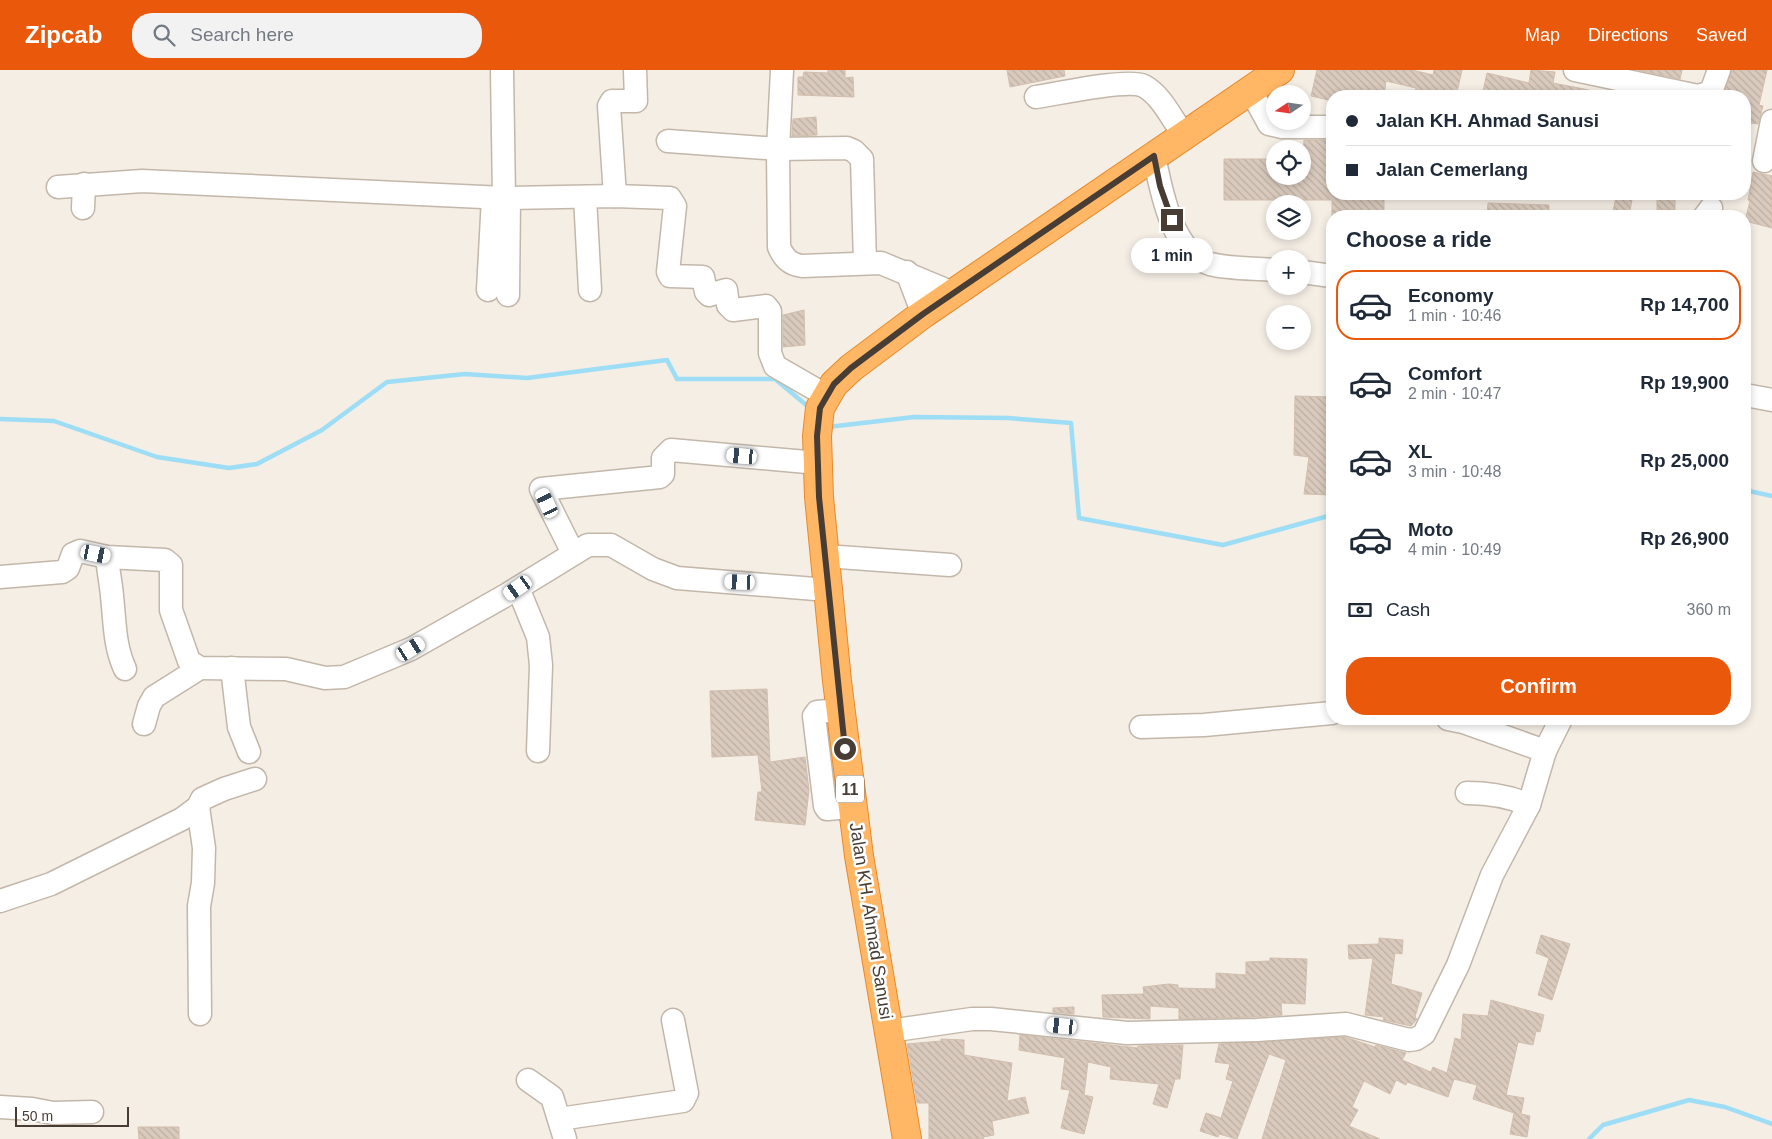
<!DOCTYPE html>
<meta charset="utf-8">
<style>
:root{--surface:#fff;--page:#f2f2f3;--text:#1f2937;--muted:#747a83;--line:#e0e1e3;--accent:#ea580c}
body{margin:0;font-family:Helvetica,sans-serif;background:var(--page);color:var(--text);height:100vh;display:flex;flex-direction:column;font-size:19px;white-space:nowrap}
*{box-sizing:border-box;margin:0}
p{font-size:16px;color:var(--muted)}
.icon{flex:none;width:28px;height:28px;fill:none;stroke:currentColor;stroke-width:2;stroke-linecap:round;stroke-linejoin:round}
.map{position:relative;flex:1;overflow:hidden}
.sheet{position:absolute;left:1326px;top:140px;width:425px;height:515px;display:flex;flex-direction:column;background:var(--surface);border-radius:20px;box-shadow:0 2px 8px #0003}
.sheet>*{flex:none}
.banner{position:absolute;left:1326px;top:20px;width:425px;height:110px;border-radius:20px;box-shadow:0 2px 8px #0003;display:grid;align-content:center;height:110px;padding:0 20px;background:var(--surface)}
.needle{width:32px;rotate:257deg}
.tools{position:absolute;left:1266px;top:15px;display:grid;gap:10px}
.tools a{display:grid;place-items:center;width:45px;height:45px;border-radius:50%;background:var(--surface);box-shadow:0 2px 8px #0003;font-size:25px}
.scale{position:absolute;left:15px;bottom:12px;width:114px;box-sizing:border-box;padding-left:5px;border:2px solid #473d34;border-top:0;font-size:14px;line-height:18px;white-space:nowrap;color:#473d34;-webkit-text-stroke:4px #fff;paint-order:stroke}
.end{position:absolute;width:22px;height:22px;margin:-11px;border:6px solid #473d34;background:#fff;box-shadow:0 0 0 2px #fff}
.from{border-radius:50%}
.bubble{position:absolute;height:35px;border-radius:18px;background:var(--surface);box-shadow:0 2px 8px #0003;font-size:16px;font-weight:700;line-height:35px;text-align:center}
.car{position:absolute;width:15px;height:30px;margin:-15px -8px;border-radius:6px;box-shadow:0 0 4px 1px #0007;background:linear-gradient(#fff 24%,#345 0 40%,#fff 0 76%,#345 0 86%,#fff 0)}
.banner b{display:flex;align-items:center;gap:18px;height:48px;font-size:19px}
.banner b+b{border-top:1px solid var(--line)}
.banner i{width:12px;height:12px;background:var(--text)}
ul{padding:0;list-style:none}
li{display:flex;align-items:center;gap:15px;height:70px;margin:0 10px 8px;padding:0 10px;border:2px solid transparent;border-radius:20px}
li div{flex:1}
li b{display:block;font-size:19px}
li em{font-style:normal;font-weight:700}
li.on{border-color:var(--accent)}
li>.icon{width:45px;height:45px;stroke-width:1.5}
h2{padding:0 20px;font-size:22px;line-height:60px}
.pay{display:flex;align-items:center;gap:12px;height:55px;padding:0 20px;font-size:19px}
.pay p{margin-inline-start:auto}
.primary-button{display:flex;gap:10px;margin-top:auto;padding:10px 20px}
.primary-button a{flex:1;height:58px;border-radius:20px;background:var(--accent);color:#fff;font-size:20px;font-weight:700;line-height:58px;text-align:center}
header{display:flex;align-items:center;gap:30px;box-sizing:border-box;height:70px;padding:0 25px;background:var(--accent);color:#fff}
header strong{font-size:24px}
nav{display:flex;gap:28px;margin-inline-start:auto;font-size:18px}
.search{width:350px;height:45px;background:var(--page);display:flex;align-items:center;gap:12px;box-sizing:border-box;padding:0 18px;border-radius:20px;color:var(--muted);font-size:19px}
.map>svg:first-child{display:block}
</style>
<header>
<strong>Zipcab</strong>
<div class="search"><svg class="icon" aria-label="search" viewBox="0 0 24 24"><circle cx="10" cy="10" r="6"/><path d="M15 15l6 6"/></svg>Search here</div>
<nav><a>Map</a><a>Directions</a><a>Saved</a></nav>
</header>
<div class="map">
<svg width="1772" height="1069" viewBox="0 0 1772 1069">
<defs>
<pattern id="building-back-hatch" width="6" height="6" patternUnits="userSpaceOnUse" patternTransform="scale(1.25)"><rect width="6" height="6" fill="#d9cabd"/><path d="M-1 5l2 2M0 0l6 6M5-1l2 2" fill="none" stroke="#bcaea3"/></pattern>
</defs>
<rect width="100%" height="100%" fill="#f4eee5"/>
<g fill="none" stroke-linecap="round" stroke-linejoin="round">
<g stroke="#9dddf5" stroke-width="4.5">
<polyline points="0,349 54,351 157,387 229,398 257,394 322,360 387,312 465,304 527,308 667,290 677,309 775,309 811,339"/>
<polyline points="828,357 914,347 1008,348 1071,353 1079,448 1223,475 1332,445"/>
<polyline points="1745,420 1772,426"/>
<polyline points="1589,1069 1603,1055 1689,1030 1725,1037 1772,1054"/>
</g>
</g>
<g fill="url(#building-back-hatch)" stroke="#d2bead">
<polygon points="828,0 845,0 845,8 853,7 854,27 798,25 798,7 803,7 804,2 828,3"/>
<polygon points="1007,0 1064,0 1065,6 1010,17"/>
<polygon points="1317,0 1412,0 1433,5 1434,0 1462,0 1456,26 1414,26 1416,18 1386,11 1384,26 1332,26 1332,31 1311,26"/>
<polygon points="1531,0 1555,2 1553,13 1589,20 1589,26 1482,26 1487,3 1529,13"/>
<polygon points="1638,0 1682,0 1680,9"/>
<polygon points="1732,0 1767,0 1759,35 1763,36 1758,54 1745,52 1745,26 1723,26"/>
<polygon points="816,47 817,65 792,66 793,49"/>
<polygon points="1304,70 1332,70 1332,124 1384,124 1384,146 1332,146 1332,130 1224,130 1224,89 1275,89 1275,106 1302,106"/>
<polygon points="1753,102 1772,106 1772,158 1745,151 1750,131 1748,130"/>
<polygon points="1622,124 1633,124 1629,146 1612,146 1616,127"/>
<rect x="1657" y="124" width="18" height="16"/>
<polygon points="1488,133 1549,135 1549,146 1487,146"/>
<polygon points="804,240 805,275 783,277 783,245"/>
<polygon points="1295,326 1332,327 1332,425 1304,424 1309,387 1294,385"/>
<polygon points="767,619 770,692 805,687 809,720 805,755 755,750 758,722 762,722 758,685 712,687 710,621"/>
<polygon points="1541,865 1570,874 1552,930 1538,925 1549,888 1536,883"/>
<polygon points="1379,868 1403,870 1402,884 1395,883 1391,914 1422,923 1415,947 1417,949 1411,956 1383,950 1384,947 1365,945 1373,888 1349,889 1348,875 1379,874"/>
<polygon points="1270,888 1307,889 1305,934 1281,933 1282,945 1256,947 1179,949 1179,938 1150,936 1150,949 1103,947 1102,925 1144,924 1143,917 1169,914 1178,915 1178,918 1216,919 1216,903 1246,905 1246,892 1270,891"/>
<polygon points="1491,930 1544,945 1540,962 1536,961 1533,975 1518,972 1506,1025 1524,1028 1521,1044 1530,1046 1527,1067 1510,1064 1514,1043 1473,1029 1477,1015 1454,1009 1448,1027 1407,1012 1406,1015 1396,1010 1390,1024 1364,1011 1352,1037 1358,1040 1349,1056 1380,1069 1262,1069 1286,990 1269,984 1237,1069 1219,1064 1218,1067 1200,1061 1206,1043 1221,1048 1233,1011 1226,1009 1230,994 1215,992 1219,974 1345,967 1375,977 1376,975 1406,983 1402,990 1431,1002 1433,997 1447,1003 1455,968 1461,970 1463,944 1488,946"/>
<polygon points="1074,937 1074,944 1053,942 1053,938"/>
<polygon points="1020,965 1138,978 1138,976 1183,975 1180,1009 1175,1009 1167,1038 1153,1034 1159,1014 1110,1009 1111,997 1088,992 1084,1025 1093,1027 1084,1064 1061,1058 1070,1020 1061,1019 1065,988 1019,980"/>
<polygon points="941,969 964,970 964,985 1012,993 1007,1031 1025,1027 1029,1043 992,1051 994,1065 983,1067 984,1069 929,1069 929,1033 917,1033 907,974 941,971"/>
<polygon points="138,1057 179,1057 179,1069 139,1069"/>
</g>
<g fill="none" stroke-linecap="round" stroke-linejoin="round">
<defs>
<g id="minor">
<polyline points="502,0 504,128"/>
<path d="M782,0L778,79L779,177C784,188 789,194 802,196L881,193L953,223"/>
<polyline points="1575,0 1698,26 1711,22 1719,0"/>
<polyline points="1251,21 1269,54 1282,57 1332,57"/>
<path d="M1036,27C1057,24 1127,8 1144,16C1161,25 1172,49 1183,64"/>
<polyline points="668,71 778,79 847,78 854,81 862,89 865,192"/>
<path d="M1154,86C1161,120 1172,183 1210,194C1230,199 1254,198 1275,200"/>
<polyline points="1764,91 1772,51"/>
<polyline points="58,117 142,111 504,128 615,126 670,128 675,136 668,202 670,206 703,207 706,222 709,225 726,220 728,235 733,240 766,236 770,241 770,283 775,296 827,326"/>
<polyline points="615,126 609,36 612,31 636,31 635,0"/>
<polyline points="585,127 590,220"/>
<polyline points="83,138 84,114"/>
<polyline points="1705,146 1711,138"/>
<polyline points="907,202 923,244"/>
<polyline points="1302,202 1332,206"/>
<polyline points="488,220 493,128"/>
<polyline points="508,225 509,128"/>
<polyline points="1745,325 1772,330"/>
<polyline points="573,483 541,419 660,407 663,404 663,388 671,380 818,393"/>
<polyline points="825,486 950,495"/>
<path d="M107,487C108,500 111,513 112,526C115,552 114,575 125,599"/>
<polyline points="0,507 62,502 68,498 73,484 80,481 107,487 165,490 171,495 171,540 189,591 200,598 286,599 325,608 344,607 411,579 508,524 588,475 611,475 653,499 677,508 828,520"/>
<polyline points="518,518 538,567 541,595 538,681"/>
<polyline points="232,598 239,657 249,682"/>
<polyline points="840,640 817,642 814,646 825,736 827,739 852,737"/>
<polyline points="144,654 149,636 154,627 200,598"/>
<polyline points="1141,657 1204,655 1332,643"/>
<polyline points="1545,681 1561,649"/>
<path d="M1467,723C1490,723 1509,726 1529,735"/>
<polyline points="198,737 204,778 203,813 199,836 200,944"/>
<polyline points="0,831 51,814 182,749 198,737 202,729 224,719 255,709"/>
<polyline points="889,961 972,949 991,949 1127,963 1257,960 1346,954 1409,970 1416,969 1424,964 1458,895 1492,805 1529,735 1545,681 1463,652 1448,649"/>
<polyline points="528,1010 552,1027 565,1069"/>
<polyline points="0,1037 32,1039 53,1043 92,1042"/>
<polyline points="559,1049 683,1031 687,1023 673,950"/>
</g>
<polyline id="highway" points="907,1069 859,786 837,611 819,427 817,366 820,338 834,314 851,298 923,244 1280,0"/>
</defs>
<use href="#minor" stroke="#c3b7aa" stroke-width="25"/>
<use href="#highway" stroke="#e8892c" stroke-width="30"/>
<use href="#minor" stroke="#fff" stroke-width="22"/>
<use href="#highway" stroke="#ffb765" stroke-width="28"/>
</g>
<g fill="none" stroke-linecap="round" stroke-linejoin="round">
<polyline stroke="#473d34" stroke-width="6" points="845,679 819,427 817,366 820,338 834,314 851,298 923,244 1154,86 1160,116 1172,150"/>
</g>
<g text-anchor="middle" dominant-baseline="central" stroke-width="5" stroke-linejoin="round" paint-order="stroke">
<rect fill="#fff" stroke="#7e7771" stroke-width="1" x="836" y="705.5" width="28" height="27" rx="4"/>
<g font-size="16" font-weight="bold" fill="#473d34">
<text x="850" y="719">11</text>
</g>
<g font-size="18" fill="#473d34" stroke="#fff">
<text transform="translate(871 851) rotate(81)">Jalan KH. Ahmad Sanusi</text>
</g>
</g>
</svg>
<div class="tools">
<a><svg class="needle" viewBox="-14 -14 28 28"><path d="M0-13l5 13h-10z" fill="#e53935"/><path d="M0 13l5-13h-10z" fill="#747a83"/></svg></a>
<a><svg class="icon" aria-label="locate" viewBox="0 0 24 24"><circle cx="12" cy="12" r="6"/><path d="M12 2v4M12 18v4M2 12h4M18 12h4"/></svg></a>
<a><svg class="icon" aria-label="layers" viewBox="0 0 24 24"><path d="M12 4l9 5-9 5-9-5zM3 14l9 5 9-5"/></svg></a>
<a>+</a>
<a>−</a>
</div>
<div class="scale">50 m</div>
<i class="end from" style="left:845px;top:679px"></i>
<i class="end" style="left:1172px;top:150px"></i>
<div class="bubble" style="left:1131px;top:168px;width:82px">1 min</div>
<i class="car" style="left:742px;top:386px;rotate:275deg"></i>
<i class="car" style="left:547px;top:433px;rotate:335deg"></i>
<i class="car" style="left:96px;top:484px;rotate:102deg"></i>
<i class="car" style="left:740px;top:512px;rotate:272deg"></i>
<i class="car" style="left:518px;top:518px;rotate:235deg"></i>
<i class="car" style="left:411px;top:579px;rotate:58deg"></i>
<i class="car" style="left:1062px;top:956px;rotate:276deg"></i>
<div class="banner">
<b><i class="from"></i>Jalan KH. Ahmad Sanusi</b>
<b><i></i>Jalan Cemerlang</b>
</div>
<section class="sheet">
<h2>Choose a ride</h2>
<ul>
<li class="on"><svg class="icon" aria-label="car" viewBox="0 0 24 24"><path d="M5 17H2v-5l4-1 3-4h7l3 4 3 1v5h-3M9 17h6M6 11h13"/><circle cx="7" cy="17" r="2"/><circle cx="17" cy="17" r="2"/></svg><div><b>Economy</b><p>1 min · 10:46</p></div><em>Rp 14,700</em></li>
<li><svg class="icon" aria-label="car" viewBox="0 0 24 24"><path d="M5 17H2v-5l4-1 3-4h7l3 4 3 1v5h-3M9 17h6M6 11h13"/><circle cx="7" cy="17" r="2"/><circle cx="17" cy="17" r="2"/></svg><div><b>Comfort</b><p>2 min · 10:47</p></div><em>Rp 19,900</em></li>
<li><svg class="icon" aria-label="car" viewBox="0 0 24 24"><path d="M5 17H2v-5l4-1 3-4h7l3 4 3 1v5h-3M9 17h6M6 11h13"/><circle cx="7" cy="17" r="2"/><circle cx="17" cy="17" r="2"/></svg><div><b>XL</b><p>3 min · 10:48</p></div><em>Rp 25,000</em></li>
<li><svg class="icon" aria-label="car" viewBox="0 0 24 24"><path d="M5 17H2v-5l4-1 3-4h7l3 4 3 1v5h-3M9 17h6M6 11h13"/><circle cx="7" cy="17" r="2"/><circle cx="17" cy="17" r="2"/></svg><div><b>Moto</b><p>4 min · 10:49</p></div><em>Rp 26,900</em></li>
</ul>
<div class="pay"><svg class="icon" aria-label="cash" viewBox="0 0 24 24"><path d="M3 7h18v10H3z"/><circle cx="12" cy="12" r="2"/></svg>Cash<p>360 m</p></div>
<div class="primary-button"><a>Confirm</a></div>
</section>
</div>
